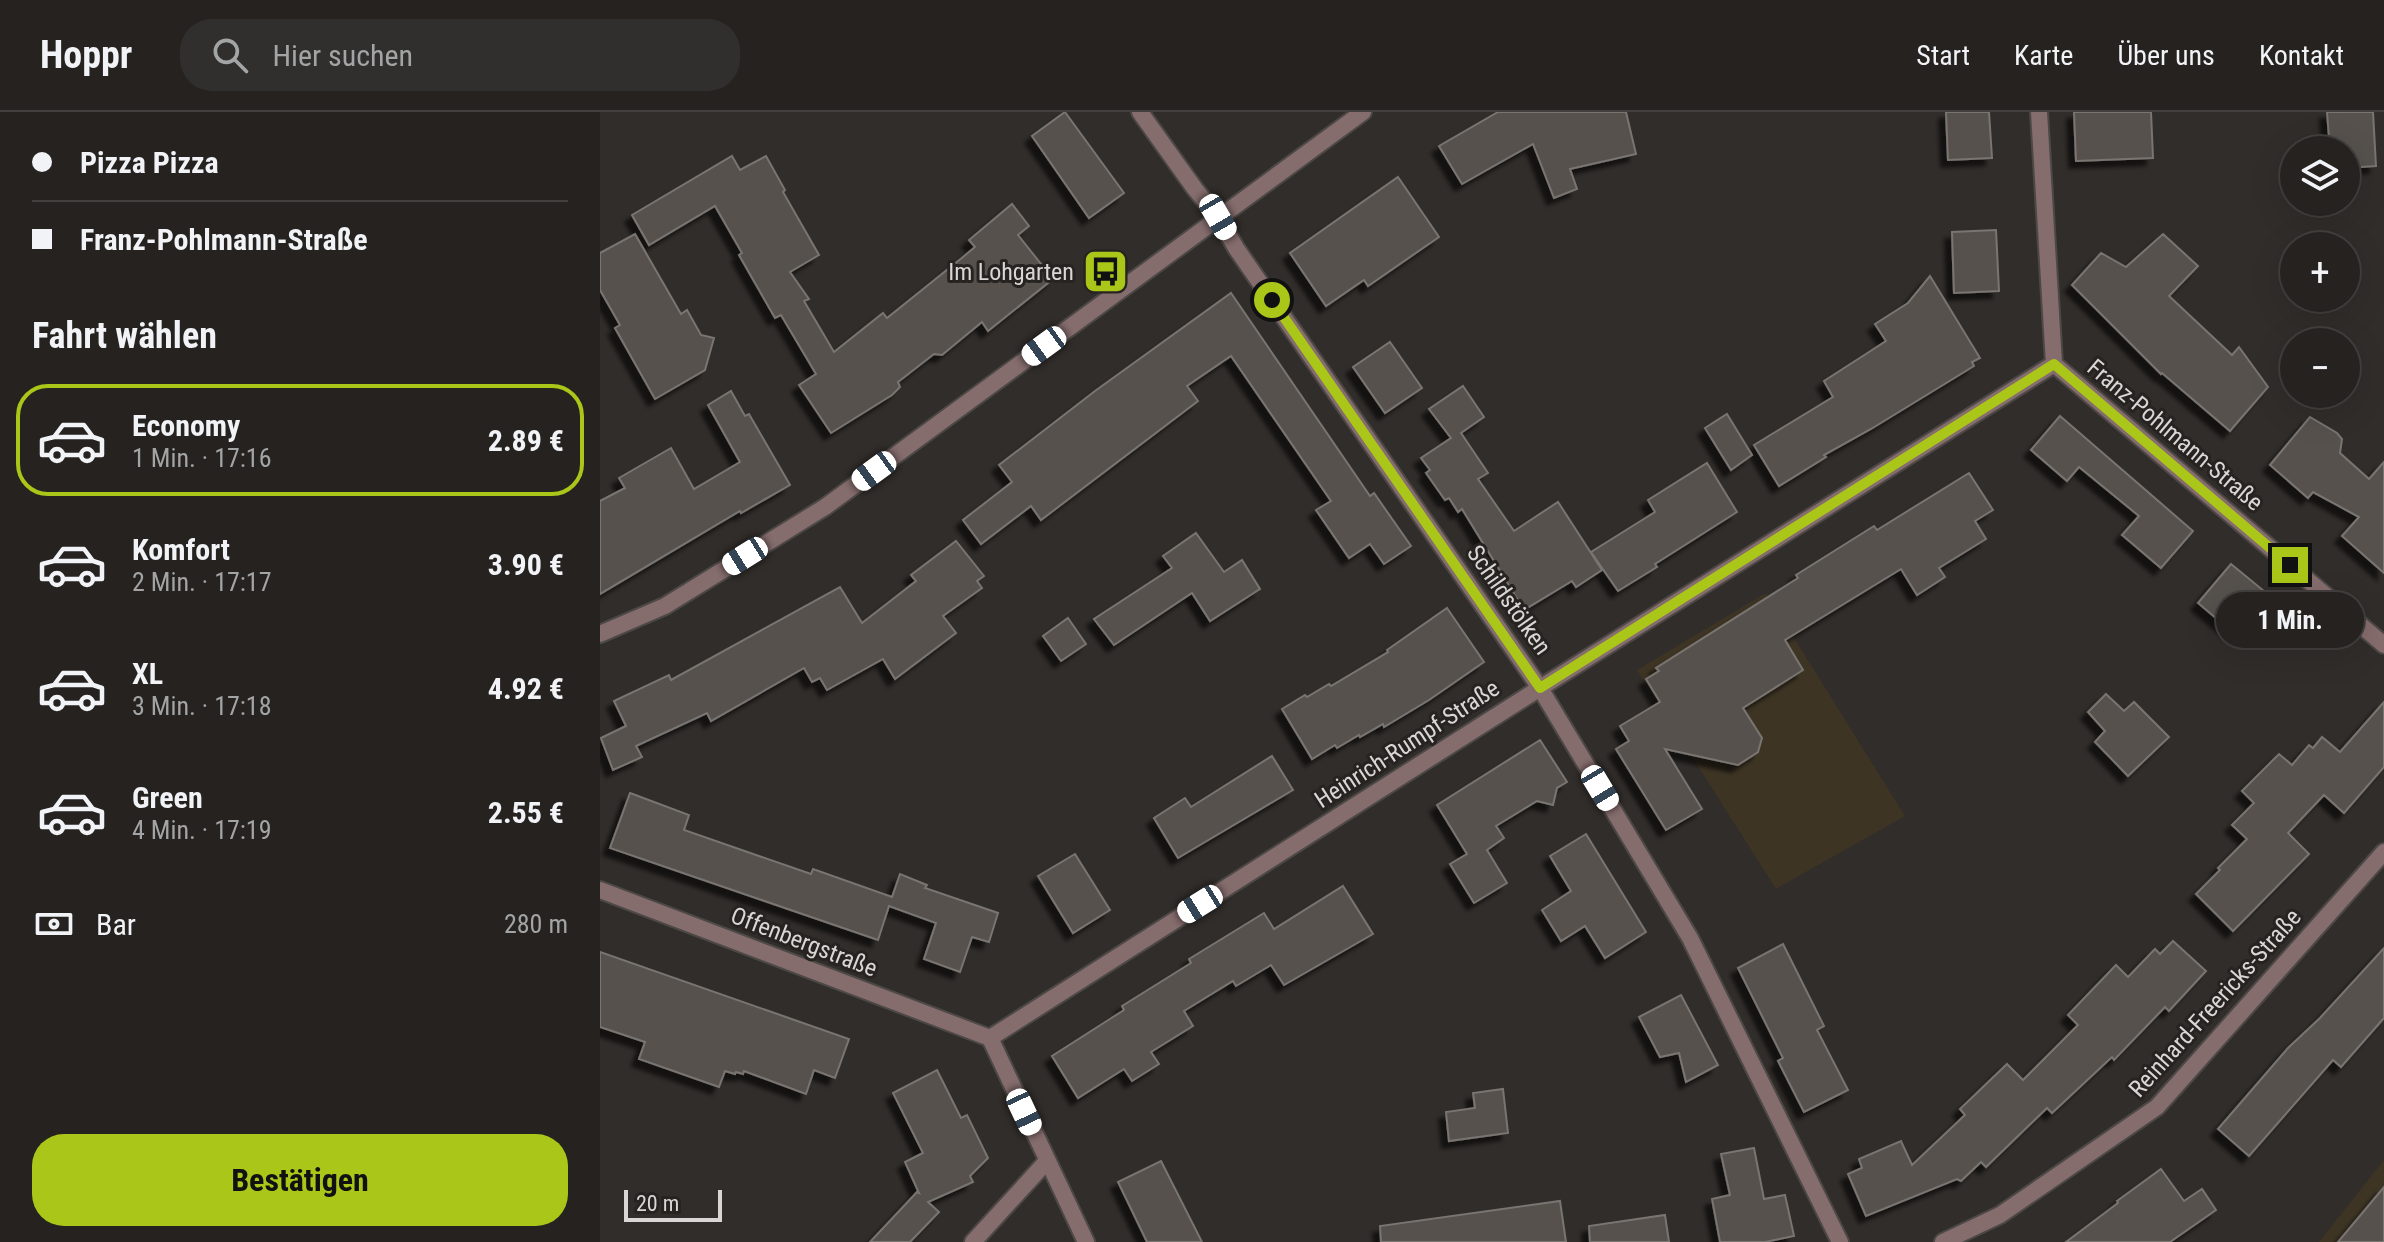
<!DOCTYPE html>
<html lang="de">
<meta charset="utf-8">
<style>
:root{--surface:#252220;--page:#312f2d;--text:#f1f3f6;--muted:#a3a4a5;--line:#423f3e;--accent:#aac719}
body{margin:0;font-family:"Roboto Condensed",sans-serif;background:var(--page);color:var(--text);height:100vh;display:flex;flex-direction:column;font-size:30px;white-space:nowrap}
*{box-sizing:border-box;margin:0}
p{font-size:26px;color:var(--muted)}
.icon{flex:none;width:44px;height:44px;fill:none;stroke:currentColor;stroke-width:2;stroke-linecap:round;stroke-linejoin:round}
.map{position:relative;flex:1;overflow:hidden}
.side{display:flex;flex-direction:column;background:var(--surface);width:600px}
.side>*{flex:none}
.hud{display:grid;align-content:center;height:176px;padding:0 32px;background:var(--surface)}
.controls{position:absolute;left:1680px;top:24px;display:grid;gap:16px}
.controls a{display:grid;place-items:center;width:80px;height:80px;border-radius:50%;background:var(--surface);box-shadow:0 8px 32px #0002,0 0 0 2px var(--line);font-size:40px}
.scale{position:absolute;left:24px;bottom:20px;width:98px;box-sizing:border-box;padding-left:8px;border:4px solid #d9d7d5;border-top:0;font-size:22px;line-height:28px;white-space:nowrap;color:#d9d7d5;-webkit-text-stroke:6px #272321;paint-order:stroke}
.end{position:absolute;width:36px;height:36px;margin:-18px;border:10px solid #aac719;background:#111;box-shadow:0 0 0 4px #111}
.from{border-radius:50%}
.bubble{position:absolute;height:56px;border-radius:28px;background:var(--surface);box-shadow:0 8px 32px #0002,0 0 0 2px var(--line);font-size:26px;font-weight:700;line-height:56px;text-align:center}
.car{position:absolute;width:24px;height:48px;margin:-24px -12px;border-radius:10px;box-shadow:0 0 6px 2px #0007;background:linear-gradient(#fff 24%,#345 0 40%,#fff 0 76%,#345 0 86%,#fff 0)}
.hud b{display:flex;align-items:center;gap:28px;height:76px;font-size:30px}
.hud b+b{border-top:2px solid var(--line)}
.hud i{width:20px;height:20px;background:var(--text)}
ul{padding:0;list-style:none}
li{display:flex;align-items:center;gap:24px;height:112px;margin:0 16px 12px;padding:0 16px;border:4px solid transparent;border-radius:32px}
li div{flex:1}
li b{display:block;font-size:30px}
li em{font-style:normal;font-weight:700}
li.selected{border-color:var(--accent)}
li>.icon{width:72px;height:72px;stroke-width:1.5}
h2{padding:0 32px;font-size:36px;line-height:96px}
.pay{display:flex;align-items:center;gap:20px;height:88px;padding:0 32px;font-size:30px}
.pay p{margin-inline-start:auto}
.cta{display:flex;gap:16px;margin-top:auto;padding:16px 32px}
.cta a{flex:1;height:92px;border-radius:32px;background:var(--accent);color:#111;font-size:32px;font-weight:700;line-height:92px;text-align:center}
header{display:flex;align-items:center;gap:48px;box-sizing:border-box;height:112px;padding:0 40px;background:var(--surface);border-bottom:2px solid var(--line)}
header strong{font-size:38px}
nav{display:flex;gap:44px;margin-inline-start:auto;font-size:28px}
.search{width:560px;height:72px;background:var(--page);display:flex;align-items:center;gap:20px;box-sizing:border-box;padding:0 28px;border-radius:32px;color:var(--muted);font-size:30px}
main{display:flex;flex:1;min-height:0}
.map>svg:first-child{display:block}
</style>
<header>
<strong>Hoppr</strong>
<div class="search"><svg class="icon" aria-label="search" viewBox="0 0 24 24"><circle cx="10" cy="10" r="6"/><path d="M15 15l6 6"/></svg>Hier suchen</div>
<nav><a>Start</a><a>Karte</a><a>Über uns</a><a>Kontakt</a></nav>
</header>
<main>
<section class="side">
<div class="hud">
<b><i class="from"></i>Pizza Pizza</b>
<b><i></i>Franz-Pohlmann-Straße</b>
</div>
<h2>Fahrt wählen</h2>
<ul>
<li class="selected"><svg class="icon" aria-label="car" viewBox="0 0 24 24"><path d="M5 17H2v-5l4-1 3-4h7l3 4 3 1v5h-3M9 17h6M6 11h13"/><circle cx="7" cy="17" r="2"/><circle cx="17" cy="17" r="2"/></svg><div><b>Economy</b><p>1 Min. · 17:16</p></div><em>2.89 €</em></li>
<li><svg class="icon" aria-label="car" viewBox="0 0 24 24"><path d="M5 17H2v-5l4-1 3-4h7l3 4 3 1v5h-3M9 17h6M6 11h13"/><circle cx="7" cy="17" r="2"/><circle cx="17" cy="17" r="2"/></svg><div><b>Komfort</b><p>2 Min. · 17:17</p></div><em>3.90 €</em></li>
<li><svg class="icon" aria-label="car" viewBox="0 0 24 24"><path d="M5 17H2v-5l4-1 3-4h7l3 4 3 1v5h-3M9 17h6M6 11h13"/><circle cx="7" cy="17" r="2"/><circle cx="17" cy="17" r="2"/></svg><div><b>XL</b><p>3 Min. · 17:18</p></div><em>4.92 €</em></li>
<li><svg class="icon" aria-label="car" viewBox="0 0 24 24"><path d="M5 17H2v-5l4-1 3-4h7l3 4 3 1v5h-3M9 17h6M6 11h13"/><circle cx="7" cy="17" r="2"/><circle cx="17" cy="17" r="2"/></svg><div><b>Green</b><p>4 Min. · 17:19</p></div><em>2.55 €</em></li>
</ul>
<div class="pay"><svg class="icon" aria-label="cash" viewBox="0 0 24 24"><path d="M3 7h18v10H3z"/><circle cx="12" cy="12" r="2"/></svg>Bar<p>280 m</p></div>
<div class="cta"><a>Bestätigen</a></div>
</section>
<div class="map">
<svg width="1784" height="1130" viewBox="0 0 1784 1130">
<defs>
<filter id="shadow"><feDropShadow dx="-7" dy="7" stdDeviation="2" flood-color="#0009"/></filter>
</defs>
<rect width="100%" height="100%" fill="#312d2a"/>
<g fill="#3d3424">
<polygon points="1166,481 1305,704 1176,777 1037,558"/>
<polygon points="1784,1048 1784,1130 1719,1130"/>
</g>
<g fill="#56514e" stroke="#797471" stroke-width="2" filter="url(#shadow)">
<polygon points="465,0 524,81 489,106 432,24"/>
<polygon points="898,0 1026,0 1036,42 970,57 977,77 954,86 933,32 862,72 839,34"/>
<polygon points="1346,0 1389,0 1392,46 1348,48"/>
<polygon points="1474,0 1551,0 1553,46 1476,49"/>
<polygon points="1727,0 1773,0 1776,54 1746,56 1746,38 1730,38"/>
<polygon points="132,44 140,58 166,44 185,78 183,80 219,143 190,160 209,187 204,189 234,240 283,201 287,206 363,145 375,135 369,128 412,92 429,114 418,123 453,167 388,219 382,210 342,243 334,242 298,270 300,275 292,283 231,321 199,273 216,262 181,203 175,206 139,143 142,141 115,94 49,133 32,103"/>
<polygon points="798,65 839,125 768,174 764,168 726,194 690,141"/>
<polygon points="1396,118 1399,179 1354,181 1352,120"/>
<polygon points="35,122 81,202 87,198 101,223 114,226 105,258 55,287 15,216 20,213 0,178 0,141"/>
<polygon points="1563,122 1598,154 1569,184 1632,243 1639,235 1668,275 1630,319 1562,261 1561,262 1472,173 1501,141 1526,155"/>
<polygon points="1330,164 1380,246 1372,250 1374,254 1271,317 1224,343 1226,345 1179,374 1154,333 1233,285 1224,269 1286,229 1275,212 1308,191"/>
<polygon points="631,181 770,384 774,381 811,434 784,452 770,432 749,446 716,398 731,389 631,244 587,274 598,289 441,408 431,394 381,432 363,408 412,370 399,353 495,279"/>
<polygon points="790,230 822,276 785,301 753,255"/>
<polygon points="863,274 884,305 861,321 888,361 878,367 914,419 958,390 1002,458 976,475 972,469 924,498 862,397 858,400 849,386 845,388 826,361 830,358 821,346 851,326 829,297"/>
<polygon points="131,279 145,304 149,302 190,373 141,401 140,399 0,482 0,389 25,376 19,366 71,336 94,377 140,350 108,293"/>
<polygon points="1127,302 1152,343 1131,358 1105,316"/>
<polygon points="1460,304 1593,419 1561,456 1522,423 1539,404 1479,355 1467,369 1431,338"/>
<polygon points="1710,305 1737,321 1742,327 1740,341 1769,367 1784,350 1784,461 1742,424 1759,405 1713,380 1708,386 1670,353"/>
<polygon points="1107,351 1137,400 1055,452 1057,455 1018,479 991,440 1055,400 1048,388"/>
<polygon points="1369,361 1393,398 1375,409 1386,427 1339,456 1345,465 1317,483 1301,457 1185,528 1203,558 1143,596 1162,626 1158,640 1138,653 1065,637 1102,697 1066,718 1016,637 1029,629 1020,614 1060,590 1046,567 1059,559 1056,556 1198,466 1196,463 1274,414 1277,418"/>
<polygon points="596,421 624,460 642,448 660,477 610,509 592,481 514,533 494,507 572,456 563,444"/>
<polygon points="356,429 384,464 377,469 382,476 343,504 356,521 295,567 283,547 227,578 220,566 212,570 204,556 111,609 107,601 36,634 42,645 13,658 1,626 26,614 14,589 69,563 71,568 240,475 262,511 316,469 311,463"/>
<polygon points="1631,452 1664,479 1630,518 1598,491"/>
<polygon points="847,496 884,550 829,588 784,615 783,612 760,625 759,623 737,636 735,633 712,647 682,597 705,583 707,585 729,572 731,574 788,540 787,538"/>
<polygon points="468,506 486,532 461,549 443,524"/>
<polygon points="1506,582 1524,599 1534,590 1569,625 1528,664 1495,630 1505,619 1488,600"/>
<polygon points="1784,590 1784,655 1744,701 1724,683 1688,721 1709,742 1633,819 1596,782 1620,758 1618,756 1647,727 1632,713 1654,691 1642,679 1679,642 1692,653 1709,633 1713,636 1722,625 1740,640"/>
<polygon points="940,628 967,670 957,676 953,693 937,689 896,714 904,726 887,738 907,771 874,791 850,752 867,742 837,693"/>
<polygon points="672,644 693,678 578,746 554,706 585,686 591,695"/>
<polygon points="30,681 89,703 84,718 211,762 213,757 292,785 300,762 327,773 325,776 398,801 389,830 372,825 360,860 324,847 336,811 289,794 278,828 10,736"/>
<polygon points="986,722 1046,820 1005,846 985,814 961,829 942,798 971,779 950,744"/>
<polygon points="475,742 510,798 473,821 438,764"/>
<polygon points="743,774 773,822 684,873 671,853 636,874 633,869 584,899 593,914 551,940 559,952 532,969 524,957 478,986 452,944 524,898 522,894 591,851 589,847 664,801 674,817"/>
<polygon points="1573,829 1606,859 1569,899 1565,895 1514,948 1512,945 1452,1001 1447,996 1386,1055 1381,1050 1361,1069 1357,1067 1266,1104 1248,1062 1262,1056 1259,1047 1301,1029 1312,1053 1365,1003 1360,997 1407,952 1423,968 1478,913 1468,903 1516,853 1528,865 1555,837 1560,842"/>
<polygon points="1183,832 1224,914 1217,918 1248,978 1204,1000 1178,949 1183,946 1138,856"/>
<polygon points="1784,836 1784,906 1741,955 1733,948 1649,1044 1618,1017 1688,936 1720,906"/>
<polygon points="0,840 249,927 235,966 214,958 206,982 144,959 143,962 136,960 135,962 125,959 119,975 39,947 45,930 0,915"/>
<polygon points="1081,883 1118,953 1086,970 1079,941 1060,945 1039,905"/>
<polygon points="337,958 361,1006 367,1003 388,1046 370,1064 373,1070 328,1090 339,1100 310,1130 270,1130 317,1080 319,1081 305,1050 323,1041 293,981"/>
<polygon points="903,977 908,1021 849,1029 846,1000 875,996 873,981"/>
<polygon points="1154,1036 1164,1087 1185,1083 1194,1124 1165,1130 1120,1130 1112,1087 1130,1083 1121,1042"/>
<polygon points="561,1049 602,1130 547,1130 518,1070"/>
<polygon points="1561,1057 1584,1089 1602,1077 1616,1098 1570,1130 1466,1130 1518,1091 1517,1089"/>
<polygon points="1784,1075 1784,1130 1738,1130"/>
<polygon points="960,1089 966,1130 781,1130 780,1114"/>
<polygon points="1065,1103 1069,1130 990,1130 989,1114"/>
</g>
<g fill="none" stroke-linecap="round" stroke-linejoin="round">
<defs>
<g id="minor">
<polyline points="540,0 595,77 618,105 636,136 940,576 1090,826 1240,1130"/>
<polyline points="1439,0 1454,252 1784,533"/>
<polyline points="0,778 390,926"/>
<polyline points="390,926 940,576 1454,252"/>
<polyline points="390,926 486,1130"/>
<polyline points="373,1130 447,1049"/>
<polyline points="1343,1130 1400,1103 1557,995 1784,740"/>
</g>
<polyline id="tertiary" points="0,522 65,494 225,395 763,0"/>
</defs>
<use href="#minor" stroke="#4c4845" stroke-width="20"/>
<use href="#tertiary" stroke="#4c4845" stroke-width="20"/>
<use href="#minor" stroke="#856c6d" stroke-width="16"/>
<use href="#tertiary" stroke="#856c6d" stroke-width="16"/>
</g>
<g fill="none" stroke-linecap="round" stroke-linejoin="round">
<polyline stroke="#aac719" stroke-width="10" points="672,188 940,576 1454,252 1690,453"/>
</g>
<defs>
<symbol id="bus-square" viewBox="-11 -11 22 22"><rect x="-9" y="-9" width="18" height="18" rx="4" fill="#aac719" stroke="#272321"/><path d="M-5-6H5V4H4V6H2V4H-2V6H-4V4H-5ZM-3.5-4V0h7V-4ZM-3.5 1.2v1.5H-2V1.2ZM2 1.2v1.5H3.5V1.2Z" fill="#111"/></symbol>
</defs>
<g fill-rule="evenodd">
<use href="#bus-square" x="480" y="134" width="51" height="51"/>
</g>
<g text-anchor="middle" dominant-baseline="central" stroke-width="6" stroke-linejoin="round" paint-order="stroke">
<g font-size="24" fill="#d9d7d5" stroke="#272321" text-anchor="end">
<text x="474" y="160">Im Lohgarten</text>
</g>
<g font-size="24" fill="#d9d7d5" stroke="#272321">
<text transform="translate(1575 323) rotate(40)">Franz-Pohlmann-Straße</text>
<text transform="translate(909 488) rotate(55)">Schildstölken</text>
<text transform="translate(807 632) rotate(-33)">Heinrich-Rumpf-Straße</text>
<text transform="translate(204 830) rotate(21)">Offenbergstraße</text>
<text transform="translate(1615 891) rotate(-48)">Reinhard-Freericks-Straße</text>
</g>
</g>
</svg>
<div class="controls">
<a><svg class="icon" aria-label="layers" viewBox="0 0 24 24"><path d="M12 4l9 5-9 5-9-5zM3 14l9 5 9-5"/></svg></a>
<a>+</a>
<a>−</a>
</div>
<div class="scale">20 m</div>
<i class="end from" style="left:672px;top:188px"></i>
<i class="end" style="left:1690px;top:453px"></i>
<div class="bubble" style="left:1616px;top:480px;width:148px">1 Min.</div>
<i class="car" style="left:618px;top:105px;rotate:150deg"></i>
<i class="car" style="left:444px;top:234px;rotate:234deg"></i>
<i class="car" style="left:274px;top:359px;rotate:234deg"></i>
<i class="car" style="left:145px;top:444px;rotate:238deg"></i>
<i class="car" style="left:1000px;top:676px;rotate:149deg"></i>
<i class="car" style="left:600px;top:792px;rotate:238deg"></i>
<i class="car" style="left:424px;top:1000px;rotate:155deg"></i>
</div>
</main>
